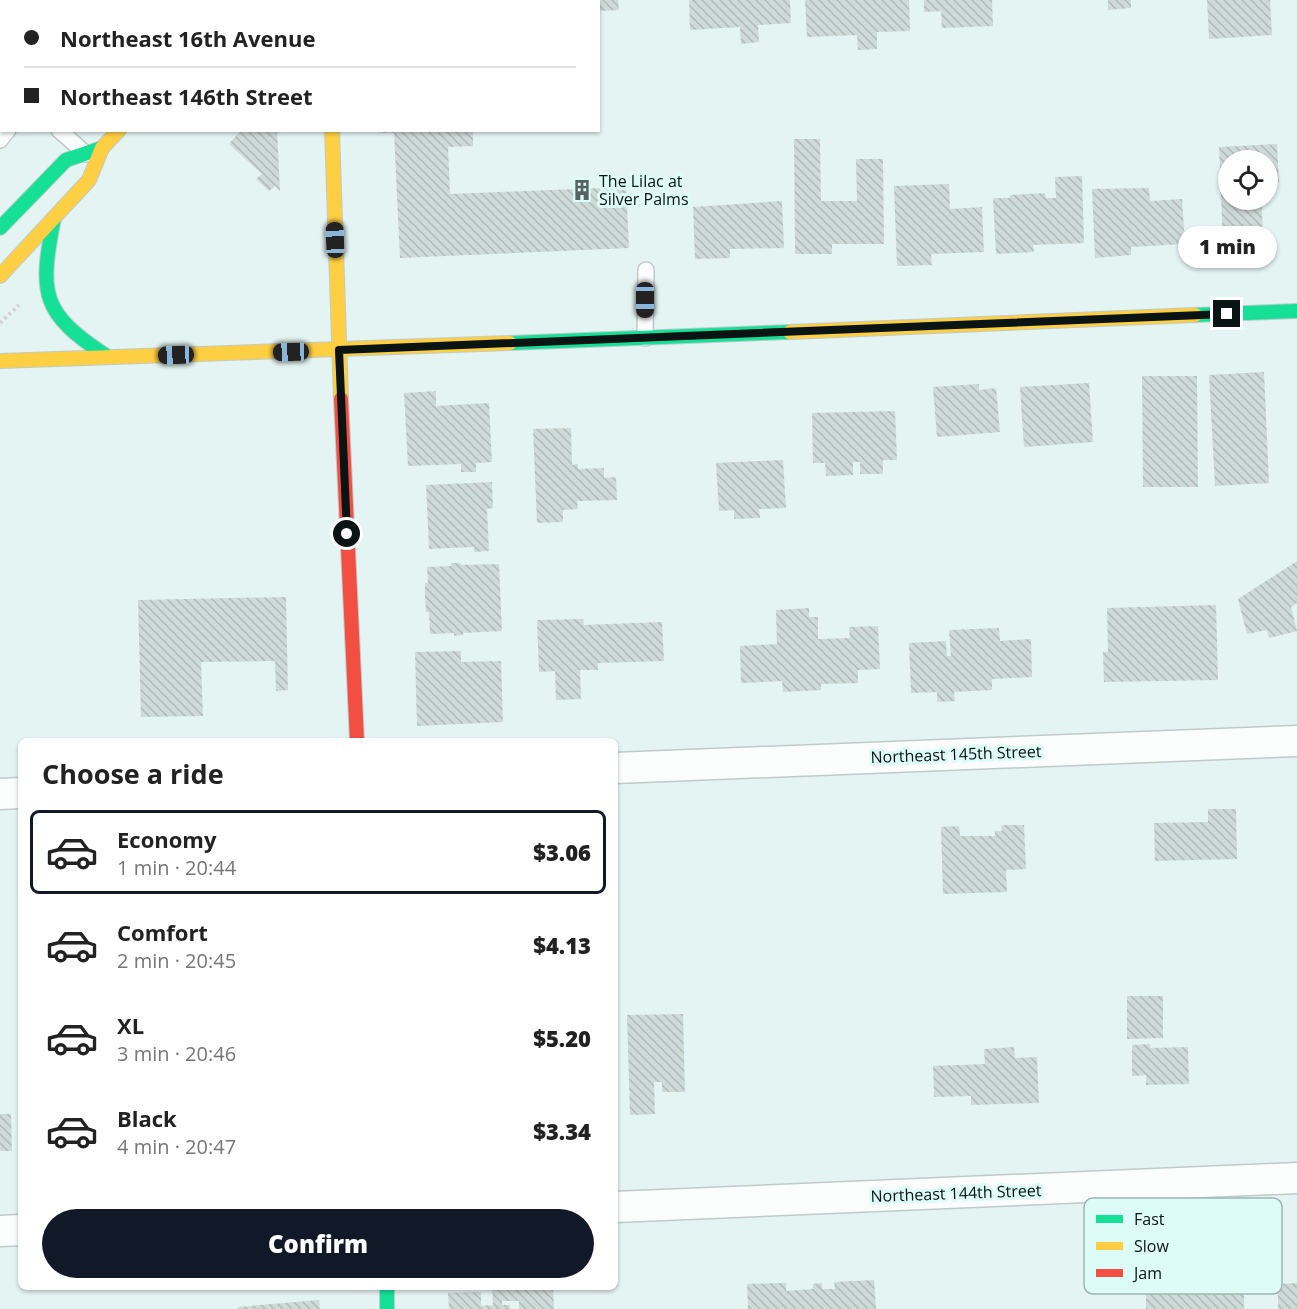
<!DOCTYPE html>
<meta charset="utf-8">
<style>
:root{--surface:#fff;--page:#f6f6f6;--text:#222;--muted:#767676;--line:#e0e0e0;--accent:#111827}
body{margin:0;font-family:"Open Sans",sans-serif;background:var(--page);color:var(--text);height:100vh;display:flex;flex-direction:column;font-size:22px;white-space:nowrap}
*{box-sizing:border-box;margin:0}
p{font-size:20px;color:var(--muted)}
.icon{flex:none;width:33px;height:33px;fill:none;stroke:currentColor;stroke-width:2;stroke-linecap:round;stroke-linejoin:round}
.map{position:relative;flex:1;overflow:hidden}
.details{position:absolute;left:18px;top:738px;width:600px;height:552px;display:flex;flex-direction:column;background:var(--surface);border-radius:9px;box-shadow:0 2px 4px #0004}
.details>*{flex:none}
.banner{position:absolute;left:0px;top:0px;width:600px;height:132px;box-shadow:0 2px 4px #0004;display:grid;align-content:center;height:132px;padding:0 24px;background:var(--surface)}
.fabs{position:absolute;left:1218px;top:150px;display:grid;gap:12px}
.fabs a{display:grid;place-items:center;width:60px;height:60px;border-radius:50%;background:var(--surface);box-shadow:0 2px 4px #0004;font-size:30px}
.end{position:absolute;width:27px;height:27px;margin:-14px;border:8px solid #091413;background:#fff;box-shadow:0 0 0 3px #fff}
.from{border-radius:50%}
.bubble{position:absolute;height:42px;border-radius:21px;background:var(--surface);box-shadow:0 2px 4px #0004;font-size:20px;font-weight:800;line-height:42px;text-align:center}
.car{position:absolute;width:18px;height:36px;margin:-18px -9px;border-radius:8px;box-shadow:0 0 4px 2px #0007;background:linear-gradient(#222 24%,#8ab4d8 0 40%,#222 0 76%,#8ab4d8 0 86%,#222 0)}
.banner b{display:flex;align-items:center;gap:21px;height:57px;font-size:22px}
.banner b+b{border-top:2px solid var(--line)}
.banner i{width:15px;height:15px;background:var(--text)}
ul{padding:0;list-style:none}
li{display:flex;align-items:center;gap:18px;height:84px;margin:0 12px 9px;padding:0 12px;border:3px solid transparent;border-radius:9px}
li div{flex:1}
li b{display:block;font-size:22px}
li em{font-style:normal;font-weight:800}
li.active{border-color:var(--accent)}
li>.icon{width:54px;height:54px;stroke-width:1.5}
h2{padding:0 24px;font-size:27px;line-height:72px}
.primary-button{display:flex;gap:12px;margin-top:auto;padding:12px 24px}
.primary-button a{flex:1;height:69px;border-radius:36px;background:var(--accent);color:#fff;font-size:24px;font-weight:800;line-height:69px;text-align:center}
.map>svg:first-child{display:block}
</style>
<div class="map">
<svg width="1297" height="1309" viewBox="0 0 1297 1309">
<defs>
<pattern id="building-back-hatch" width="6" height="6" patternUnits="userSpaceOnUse" patternTransform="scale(1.5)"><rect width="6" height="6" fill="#cedad7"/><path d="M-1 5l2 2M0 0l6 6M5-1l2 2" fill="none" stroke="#b0bab8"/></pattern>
</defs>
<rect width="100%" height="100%" fill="#e4f4f2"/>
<g fill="url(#building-back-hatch)">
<polygon points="598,0 618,0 619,10 598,11"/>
<polygon points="689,0 790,0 791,23 758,25 759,42 741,44 740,27 690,30"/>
<polygon points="805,0 909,0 910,31 877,32 877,49 858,50 857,35 807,37"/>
<polygon points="924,0 992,0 993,26 942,28 941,11 924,12"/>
<polygon points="1108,0 1131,0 1131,8 1108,10"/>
<polygon points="1207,0 1270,0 1272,35 1209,39"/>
<polygon points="241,130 277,130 280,191 275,186 269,191 256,179 262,174 229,144"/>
<polygon points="378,130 473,130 473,146 448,147 450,194 626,187 629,248 400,258 394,133 378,133"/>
<polygon points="794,139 820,139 821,201 857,201 856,159 883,159 884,244 832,244 832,254 795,254"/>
<polygon points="1277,144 1279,183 1268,183 1268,160 1228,160 1228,200 1261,200 1264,243 1223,245 1219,147"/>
<polygon points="1082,176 1084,243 1033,245 1034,252 996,254 993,198 1010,198 1010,195 1045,193 1046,198 1056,198 1055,177"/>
<polygon points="949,184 950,209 982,207 984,252 931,254 932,265 897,266 894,186"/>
<polygon points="1149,188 1150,201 1182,199 1185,244 1131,247 1131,255 1095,258 1092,189"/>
<polygon points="782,201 784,248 730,249 730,258 695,259 693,207"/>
<polygon points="1264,372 1269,483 1215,486 1209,375"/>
<polygon points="1142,376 1197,376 1198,487 1143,487"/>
<polygon points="1089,383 1093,442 1024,447 1020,387"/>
<polygon points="979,384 979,390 996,388 1000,432 937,437 933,387"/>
<polygon points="436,391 436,406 489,403 492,462 476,463 476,472 461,472 461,464 408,466 404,393"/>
<polygon points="895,411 897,460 883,460 883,474 860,474 860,462 853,462 853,475 826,476 825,463 813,463 812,413"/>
<polygon points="571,428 572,465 578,464 578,469 604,468 604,478 616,477 617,500 577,501 578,509 563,510 563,522 537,523 533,429"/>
<polygon points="783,460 786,508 759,509 760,518 734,519 734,510 719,511 716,463"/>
<polygon points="492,482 493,508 487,509 489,551 474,552 474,547 429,549 426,485"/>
<polygon points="1297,561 1297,603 1291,607 1297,631 1269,638 1267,630 1247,634 1238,599"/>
<polygon points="451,563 460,563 461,565 499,564 502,631 463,633 463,635 454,636 454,633 430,634 429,612 426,612 425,598 425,583 428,583 427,567 451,566"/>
<polygon points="286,597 288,690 276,691 275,661 201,662 203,716 141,717 138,600"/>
<polygon points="1216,605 1218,680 1104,682 1103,652 1108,652 1107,608"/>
<polygon points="809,608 809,617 818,617 818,639 850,638 849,627 878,626 880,669 858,670 858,683 821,684 821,690 783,692 782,681 741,683 740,646 777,644 776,610"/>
<polygon points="583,619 584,625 662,622 664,661 598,663 598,670 580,670 581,699 556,700 555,671 539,672 537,620"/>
<polygon points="999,628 1000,641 1031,639 1032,677 992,679 992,690 954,692 955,701 937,702 937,692 911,693 909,643 946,641 947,656 951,656 949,630"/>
<polygon points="461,651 461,662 501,661 503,722 417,726 415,652"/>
<polygon points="1208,809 1236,809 1237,859 1155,861 1154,823 1208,822"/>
<polygon points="1001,825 1024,825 1026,869 1006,870 1007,892 943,894 941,827 959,826 960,836 995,836 995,831 1002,831"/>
<polygon points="1127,996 1163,996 1163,1038 1127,1039"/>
<polygon points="683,1014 685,1092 662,1092 662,1082 654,1082 655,1114 630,1115 627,1015"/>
<polygon points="1150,1044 1150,1048 1188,1047 1189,1084 1146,1085 1146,1075 1132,1076 1132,1045"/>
<polygon points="1014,1047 1015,1058 1037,1057 1039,1103 971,1105 971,1096 934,1097 933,1066 985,1064 984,1049"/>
<polygon points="0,1114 11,1114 12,1151 0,1151"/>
<polygon points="874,1280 876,1309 748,1309 747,1284 786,1283 786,1291 813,1289 813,1284 822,1283 822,1289 835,1289 834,1282"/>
<polygon points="1297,1283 1297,1309 1278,1309 1278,1284"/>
<polygon points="492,1287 553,1287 554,1309 519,1309 519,1301 502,1301 502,1305 510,1305 510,1309 449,1309 448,1293 481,1292 481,1306 493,1305"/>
<polygon points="1244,1292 1244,1309 1146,1309 1146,1294"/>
<polygon points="319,1300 320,1309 238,1309 238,1307"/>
</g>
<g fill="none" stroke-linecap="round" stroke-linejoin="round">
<defs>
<g id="lane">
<polyline points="0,116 2,116"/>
<polyline points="59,130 86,154"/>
<polyline points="0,140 8,130"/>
<polyline points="645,338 646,270"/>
</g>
<g id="street">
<polyline points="615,768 1297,741"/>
<polyline points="0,794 21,793"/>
<polyline points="615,1207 1297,1178"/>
<polyline points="0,1231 21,1230"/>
</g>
<g id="fast">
<path d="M54,218C39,295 41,313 108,357"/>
<polyline points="0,228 66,160 102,148"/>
<polyline points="1195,315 1297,311"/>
<polyline points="510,343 790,332"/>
<polyline points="387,1287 387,1309"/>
</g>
<g id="slow">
<polyline points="328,0 328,2"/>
<polyline points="241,2 243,0"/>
<polyline points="332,130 341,399"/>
<polyline points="0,276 89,180 102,148 119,130"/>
<polyline points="790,332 1195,315"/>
<polyline points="0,361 510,343"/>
</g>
<polyline id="jam" points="341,399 357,741"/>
</defs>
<use href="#lane" stroke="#becbc9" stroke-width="18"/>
<use href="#street" stroke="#becbc9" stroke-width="33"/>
<use href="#fast" stroke="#becbc9" stroke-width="16"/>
<use href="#slow" stroke="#becbc9" stroke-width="16"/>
<use href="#jam" stroke="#becbc9" stroke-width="16"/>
<polyline stroke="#d0d5d4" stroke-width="4" stroke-dasharray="3 3" stroke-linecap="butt" points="0,323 19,305"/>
<use href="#lane" stroke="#fbfdfd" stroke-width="15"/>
<use href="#street" stroke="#fbfdfd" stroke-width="30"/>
<use href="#fast" stroke="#16e098" stroke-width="14"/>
<use href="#slow" stroke="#ffcf43" stroke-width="14"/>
<use href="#jam" stroke="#f24e42" stroke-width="14"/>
</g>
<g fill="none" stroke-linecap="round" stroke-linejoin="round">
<polyline stroke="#091413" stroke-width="8" points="347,534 339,350 1227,314"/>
</g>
<defs>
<symbol id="building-bare" viewBox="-9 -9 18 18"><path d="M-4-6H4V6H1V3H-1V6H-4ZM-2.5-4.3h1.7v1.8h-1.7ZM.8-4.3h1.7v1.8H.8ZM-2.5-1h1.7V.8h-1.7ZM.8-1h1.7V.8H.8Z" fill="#566261" stroke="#ddfbf7" stroke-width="2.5" paint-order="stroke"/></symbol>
</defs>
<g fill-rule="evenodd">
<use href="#building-bare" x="567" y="175" width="30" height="30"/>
</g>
<g text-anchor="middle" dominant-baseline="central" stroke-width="6" stroke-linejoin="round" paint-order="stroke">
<g font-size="16" fill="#091413" stroke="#ddfbf7" text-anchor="start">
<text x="599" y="181">The Lilac at<tspan x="599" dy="18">Silver Palms</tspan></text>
</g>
<g font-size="16" fill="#091413" stroke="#ddfbf7">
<text transform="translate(956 754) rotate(-2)">Northeast 145th Street</text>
<text transform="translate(956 1193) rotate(-2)">Northeast 144th Street</text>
</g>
</g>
<rect x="1084" y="1198" width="198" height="96" rx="9" fill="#ddfbf7" stroke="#9db6b3" stroke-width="1.5"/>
<rect x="1096" y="1215" width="27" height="8" fill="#16e098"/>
<rect x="1096" y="1242" width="27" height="8" fill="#ffcf43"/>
<rect x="1096" y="1269" width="27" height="8" fill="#f24e42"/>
<g font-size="16" fill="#091413">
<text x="1134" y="1225">Fast</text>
<text x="1134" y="1252">Slow</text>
<text x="1134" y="1279">Jam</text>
</g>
</svg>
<div class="fabs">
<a><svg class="icon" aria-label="locate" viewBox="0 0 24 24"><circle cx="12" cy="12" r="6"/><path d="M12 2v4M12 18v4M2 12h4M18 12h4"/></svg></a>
</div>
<i class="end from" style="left:347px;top:534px"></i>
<i class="end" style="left:1227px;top:314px"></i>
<div class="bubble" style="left:1178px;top:226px;width:99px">1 min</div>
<i class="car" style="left:335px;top:240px;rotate:358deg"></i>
<i class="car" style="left:645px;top:300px;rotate:180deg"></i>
<i class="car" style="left:291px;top:352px;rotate:268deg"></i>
<i class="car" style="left:176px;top:355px;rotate:268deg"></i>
<div class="banner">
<b><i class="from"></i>Northeast 16th Avenue</b>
<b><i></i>Northeast 146th Street</b>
</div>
<section class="details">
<h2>Choose a ride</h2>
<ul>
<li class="active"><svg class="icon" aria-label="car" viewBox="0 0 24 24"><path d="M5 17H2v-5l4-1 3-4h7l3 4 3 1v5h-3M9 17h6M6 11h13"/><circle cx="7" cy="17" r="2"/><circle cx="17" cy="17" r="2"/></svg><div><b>Economy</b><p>1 min · 20:44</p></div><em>$3.06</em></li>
<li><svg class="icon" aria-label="car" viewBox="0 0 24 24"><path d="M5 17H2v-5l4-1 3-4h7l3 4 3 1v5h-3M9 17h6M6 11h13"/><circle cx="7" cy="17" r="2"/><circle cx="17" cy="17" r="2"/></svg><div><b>Comfort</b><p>2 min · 20:45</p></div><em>$4.13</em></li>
<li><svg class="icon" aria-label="car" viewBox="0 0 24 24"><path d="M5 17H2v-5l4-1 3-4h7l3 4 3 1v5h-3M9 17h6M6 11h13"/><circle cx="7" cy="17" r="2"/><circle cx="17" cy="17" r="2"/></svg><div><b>XL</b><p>3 min · 20:46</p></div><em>$5.20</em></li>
<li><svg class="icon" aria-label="car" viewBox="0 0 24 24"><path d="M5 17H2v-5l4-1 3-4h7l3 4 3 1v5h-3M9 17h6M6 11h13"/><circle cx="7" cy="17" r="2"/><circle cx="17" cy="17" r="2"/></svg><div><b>Black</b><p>4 min · 20:47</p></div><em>$3.34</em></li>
</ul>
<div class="primary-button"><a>Confirm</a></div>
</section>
</div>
